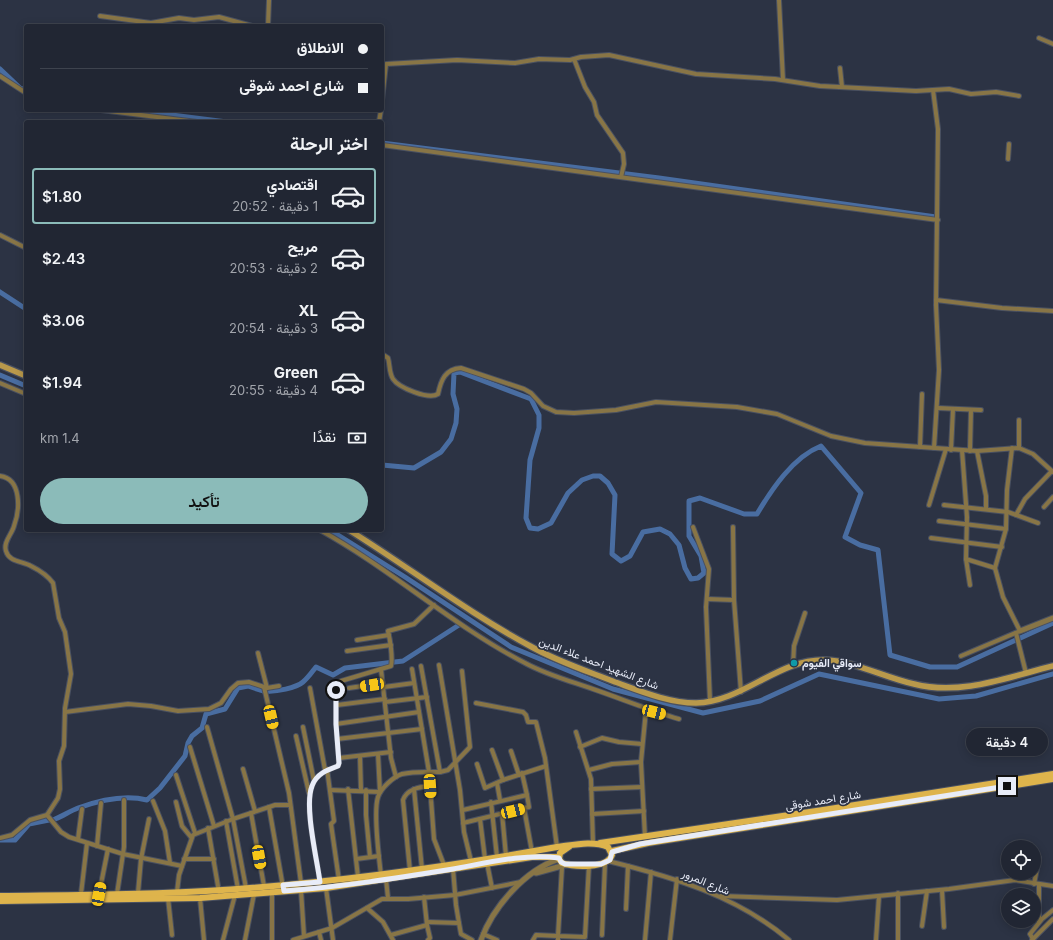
<!DOCTYPE html>
<html lang="ar">
<meta charset="utf-8">
<style>
:root{--surface:#212633;--page:#2d323f;--text:#f1f3f6;--muted:#a2a5ac;--line:#3e434e;--accent:#8bbbb9}
body{margin:0;font-family:Inter,Vazirmatn,sans-serif;background:var(--page);color:var(--text);direction:rtl;height:100vh;display:flex;flex-direction:column;font-size:15px;white-space:nowrap}
*{box-sizing:border-box;margin:0}
p{font-size:13px;color:var(--muted)}
.icon{flex:none;width:22px;height:22px;fill:none;stroke:currentColor;stroke-width:2;stroke-linecap:round;stroke-linejoin:round}
.map{position:relative;flex:1;overflow:hidden;direction:ltr}
.side{position:absolute;left:24px;top:120px;width:360px;height:412px;display:flex;flex-direction:column;background:var(--surface);border-radius:4px;box-shadow:0 2px 10px #0003,0 0 0 1px var(--line);direction:rtl}
.side>*{flex:none}
.top-card{position:absolute;left:24px;top:24px;width:360px;height:88px;border-radius:4px;box-shadow:0 2px 10px #0003,0 0 0 1px var(--line);direction:rtl;display:grid;align-content:center;height:88px;padding:0 16px;background:var(--surface)}
.controls{position:absolute;left:1001px;top:840px;display:grid;gap:8px}
.controls a{display:grid;place-items:center;width:40px;height:40px;border-radius:50%;background:var(--surface);box-shadow:0 2px 10px #0003,0 0 0 1px var(--line);font-size:20px}
.end{position:absolute;width:18px;height:18px;margin:-9px;border:5px solid #e8ecf8;background:#111;box-shadow:0 0 0 2px #111}
.from{border-radius:50%}
.bubble{position:absolute;height:28px;border-radius:14px;background:var(--surface);box-shadow:0 2px 10px #0003,0 0 0 1px var(--line);font-size:13px;font-weight:600;line-height:28px;text-align:center;direction:rtl}
.car{position:absolute;width:12px;height:24px;margin:-12px -6px;border-radius:5px;box-shadow:0 0 3px 1px #0007;background:linear-gradient(#f5c518 24%,#345 0 40%,#f5c518 0 76%,#345 0 86%,#f5c518 0)}
.top-card b{display:flex;align-items:center;gap:14px;height:38px;font-size:15px}
.top-card b+b{border-top:1px solid var(--line)}
.top-card i{width:10px;height:10px;background:var(--text)}
ul{padding:0;list-style:none}
li{display:flex;align-items:center;gap:12px;height:56px;margin:0 8px 6px;padding:0 8px;border:2px solid transparent;border-radius:4px}
li div{flex:1}
li b{display:block;font-size:15px}
li em{font-style:normal;font-weight:600}
li.current{border-color:var(--accent)}
li>.icon{width:36px;height:36px;stroke-width:1.5}
h2{padding:0 16px;font-size:18px;line-height:48px}
.pay{display:flex;align-items:center;gap:10px;height:44px;padding:0 16px;font-size:15px}
.pay p{margin-inline-start:auto}
.cta{display:flex;gap:8px;margin-top:auto;padding:8px 16px}
.cta a{flex:1;height:46px;border-radius:24px;background:var(--accent);color:#111;font-size:16px;font-weight:600;line-height:46px;text-align:center}
.map>svg:first-child{display:block}
</style>
<div class="map">
<svg width="1053" height="940" viewBox="0 0 1053 940">
<rect width="100%" height="100%" fill="#2c3344"/>
<g fill="none" stroke-linecap="round" stroke-linejoin="round">
<g stroke="#496da1" stroke-width="5">
<polyline points="0,69 20,88 26,90"/>
<polyline points="132,110 227,122"/>
<polyline points="382,143 659,178 936,217"/>
<polyline points="0,292 26,309"/>
<polyline points="0,375 26,386"/>
<path d="M382,465L414,468L441,452L451,439L456,423L457,409L453,394L454,373L460,372L531,399L539,415V428L530,460L526,518L530,528L538,529L551,523L568,493L582,480L593,476H600L608,483L615,495L612,554L621,561L630,556L643,532L660,529L670,534L679,545L685,568L691,579L698,578L704,573L701,556L689,536V501L700,498L744,514H757C772,489 793,457 821,446L861,493L845,537L860,545L878,550L890,655L930,667H957L1053,623"/>
<polyline points="330,530 405,577 511,647 613,689 703,713 760,701 819,674 939,699 976,696 1053,674"/>
<path d="M266,691C276,692 296,688 303,682C308,678 312,672 316,667L333,675L345,668L403,661L459,625"/>
<path d="M55,819C63,816 70,811 78,808C100,800 124,794 147,800L160,788L185,756L188,743L192,736L202,728L206,714L225,709L238,688L248,686L263,691"/>
<polyline points="0,840 15,840 29,824 49,820"/>
</g>
<defs>
<g id="minor">
<polyline points="779,0 783,80"/>
<polyline points="100,16 151,23 179,18 194,20 219,17 252,26"/>
<polyline points="268,26 269,0"/>
<polyline points="1039,38 1053,44"/>
<polyline points="574,59 585,87 594,102 597,115 623,153 624,164 621,177"/>
<polyline points="840,68 842,87"/>
<polyline points="0,76 26,93"/>
<polyline points="933,90 938,129 936,305 939,370 934,448"/>
<polyline points="382,100 386,64 457,60 515,63 539,59 570,60 581,57 609,55 696,74 775,79 820,86 916,91 949,89 971,94 996,92 1019,96"/>
<polyline points="101,110 197,122"/>
<polyline points="379,122 381,110"/>
<polyline points="382,145 938,220"/>
<polyline points="1008,159 1009,144"/>
<polyline points="0,235 26,248"/>
<polyline points="936,300 1002,308 1053,311"/>
<path d="M382,354L388,358C390,365 389,373 393,379C399,388 429,400 438,394C441,380 445,369 461,368L524,389L531,393L543,406L556,412L574,413L616,410L656,402L737,407L777,414L831,436L865,443L977,451L1019,448L1033,454L1053,472"/>
<polyline points="0,383 26,394"/>
<polyline points="938,408 981,410"/>
<polyline points="920,447 922,394"/>
<polyline points="1019,448 1019,420"/>
<polyline points="951,450 953,409"/>
<polyline points="962,450 967,517 966,559 970,585"/>
<polyline points="970,451 971,410"/>
<polyline points="977,451 986,496 986,509"/>
<path d="M0,476C22,479 20,510 14,526C12,534 3,542 6,551C9,562 22,561 31,566C39,570 48,576 53,583L59,618L65,632L71,674L65,708L64,746L59,761L60,789L58,798L47,815L30,820L12,835L0,838"/>
<polyline points="929,505 946,449"/>
<polyline points="944,505 1008,512 1038,523"/>
<polyline points="1044,507 1053,497"/>
<polyline points="1016,515 1025,499 1052,471"/>
<polyline points="939,521 1006,529"/>
<polyline points="693,527 709,569 706,607 710,701"/>
<polyline points="733,527 734,600 741,692"/>
<path d="M320,530C391,569 453,626 525,663C547,675 570,681 593,689C622,699 649,710 679,719"/>
<polyline points="931,538 1002,547"/>
<polyline points="966,559 995,568"/>
<polyline points="707,599 734,600"/>
<polyline points="1016,633 1026,673"/>
<polyline points="357,640 389,635"/>
<polyline points="347,651 391,645"/>
<polyline points="258,653 267,688"/>
<polyline points="961,656 1020,631 1003,597 995,568 1006,529 1007,490 1012,448"/>
<polyline points="439,665 460,790 464,832 471,861"/>
<polyline points="793,666 794,646 805,613"/>
<polyline points="381,669 391,758 396,777"/>
<polyline points="412,669 429,772"/>
<polyline points="264,687 289,793 301,883"/>
<polyline points="384,687 414,683"/>
<polyline points="310,688 325,770"/>
<polyline points="349,688 383,683"/>
<polyline points="385,702 427,697"/>
<polyline points="476,703 523,712 526,715 528,722 536,722 545,758 557,847"/>
<polyline points="337,705 385,699"/>
<polyline points="65,712 128,704 151,706 178,711 209,709 221,703 231,689 238,683 249,682 267,688 279,686"/>
<polyline points="336,724 419,712"/>
<polyline points="303,727 314,781"/>
<polyline points="576,732 591,779 593,843"/>
<polyline points="296,736 309,793"/>
<polyline points="337,739 422,729"/>
<polyline points="190,747 214,826"/>
<polyline points="580,747 602,738 619,742 642,744"/>
<polyline points="492,750 503,780 546,766"/>
<polyline points="511,751 519,775"/>
<polyline points="360,756 361,790"/>
<polyline points="339,758 391,752"/>
<polyline points="477,764 485,788 503,780"/>
<polyline points="243,769 255,811"/>
<polyline points="327,769 334,821 331,824 339,880"/>
<polyline points="589,770 612,764 641,762"/>
<polyline points="440,772 448,770 470,747 462,671"/>
<polyline points="176,775 195,833"/>
<polyline points="497,783 500,800"/>
<polyline points="348,789 358,877"/>
<polyline points="414,789 422,869"/>
<polyline points="591,789 642,787"/>
<polyline points="330,790 380,792 378,754"/>
<polyline points="366,790 366,815 370,857"/>
<polyline points="527,795 529,807 524,808 532,852"/>
<polyline points="153,801 165,831 170,863"/>
<polyline points="176,802 182,826 191,837"/>
<polyline points="491,802 497,857"/>
<polyline points="269,807 283,887"/>
<polyline points="463,810 527,795 522,773"/>
<polyline points="251,813 264,886"/>
<polyline points="502,813 506,856"/>
<polyline points="592,814 644,811"/>
<polyline points="47,815 61,832 69,837 123,854 182,866"/>
<polyline points="480,819 485,859"/>
<polyline points="226,821 238,889"/>
<polyline points="463,823 524,808"/>
<polyline points="208,828 219,892"/>
<polyline points="645,837 641,762 646,710"/>
<polyline points="78,839 82,809"/>
<polyline points="97,846 101,803"/>
<polyline points="184,859 214,859"/>
<polyline points="356,859 379,856"/>
<path d="M608,861C673,877 737,896 789,940"/>
<polyline points="487,863 492,888"/>
<polyline points="562,867 558,936 585,937 589,865"/>
<polyline points="453,869 456,905 459,923"/>
<path d="M410,871L403,800C407,789 419,787 430,786L434,839L444,865"/>
<path d="M381,875C379,858 373,812 378,797C381,788 393,777 402,774C414,771 428,772 440,772L421,666"/>
<polyline points="386,879 388,898"/>
<path d="M320,882C317,859 304,806 312,786C316,774 327,770 338,766L339,763L336,724V684L341,681L391,666C393,658 390,639 388,631L414,624L434,605"/>
<polyline points="1034,884 1039,858"/>
<polyline points="1039,885 1039,922"/>
<polyline points="246,888 233,819 275,805 290,805"/>
<polyline points="326,888 333,940"/>
<polyline points="272,890 272,940"/>
<polyline points="301,890 304,936"/>
<polyline points="942,890 944,927"/>
<polyline points="177,892 179,875 193,835 233,819 207,727"/>
<polyline points="138,893 141,859 149,819"/>
<polyline points="81,894 87,843"/>
<polyline points="99,894 108,849"/>
<polyline points="117,894 124,847 124,800"/>
<polyline points="721,896 837,900 949,889 1015,880 1053,886"/>
<polyline points="168,898 172,935"/>
<polyline points="200,898 204,940"/>
<polyline points="367,908 383,922 393,940"/>
<polyline points="626,909 628,866"/>
<polyline points="427,922 459,923 461,934 472,940"/>
<polyline points="427,925 430,938 428,940"/>
<polyline points="922,926 927,891"/>
<polyline points="319,932 321,940"/>
<polyline points="483,934 497,940"/>
<polyline points="391,935 427,925 424,897"/>
<polyline points="602,935 605,863"/>
<polyline points="1033,939 1030,934 1042,919 1053,910"/>
<polyline points="223,940 235,895"/>
<polyline points="245,940 254,894"/>
<polyline points="293,940 332,928 382,899 408,899 455,895 521,882"/>
<polyline points="533,940 536,935 558,936 558,940"/>
<polyline points="645,940 651,872"/>
<polyline points="670,940 677,879"/>
<polyline points="876,940 879,896"/>
<polyline points="898,940 898,893"/>
<polyline points="1032,940 1053,919"/>
</g>
<g id="tertiary">
<polyline points="1020,631 1053,618"/>
<polyline points="536,873 569,864"/>
<path d="M481,940C493,907 525,870 559,859"/>
</g>
<g id="secondary">
<polyline points="0,365 26,376"/>
<path d="M349,530C410,568 467,612 530,646C556,661 587,671 615,682C640,691 669,703 696,703C743,702 779,658 826,660C854,661 886,678 914,684C961,696 1008,677 1053,666"/>
</g>
<g id="primary">
<polyline points="600,843 823,810 1053,774"/>
<polyline points="612,851 648,843 1053,779"/>
<path d="M0,896C69,895 137,895 206,891C324,884 441,868 557,847C573,845 593,840 608,847L612,855C607,869 574,867 562,863L559,859L560,853L570,846"/>
<polyline points="0,901 200,898 326,888 532,857 559,857"/>
</g>
</defs>
<use href="#minor" stroke="#4a5161" stroke-width="6"/>
<use href="#tertiary" stroke="#4a5161" stroke-width="7"/>
<use href="#secondary" stroke="#4a5161" stroke-width="8"/>
<use href="#primary" stroke="#4a5161" stroke-width="8"/>
<use href="#minor" stroke="#887546" stroke-width="4"/>
<use href="#tertiary" stroke="#887546" stroke-width="5"/>
<use href="#secondary" stroke="#b9994b" stroke-width="5.5"/>
<use href="#primary" stroke="#deb44c" stroke-width="6"/>
</g>
<g fill="none" stroke-linecap="round" stroke-linejoin="round">
<path stroke="#e8ecf8" stroke-width="5" d="M336,690V724L339,763L338,766C327,770 316,774 312,786C304,806 317,859 320,882L283,885L284,891C341,887 397,878 453,869C486,863 526,853 559,858L561,862L565,864H601L610,860L612,852L640,844L1007,786"/>
</g>
<circle fill="#0f9aa8" stroke="#2c3344" stroke-width="1.5" cx="794" cy="663" r="4"/>
<g text-anchor="middle" dominant-baseline="central" stroke-width="3.5" stroke-linejoin="round" paint-order="stroke">
<g font-size="11" fill="#e8ecf8" stroke="#2c3344">
<text transform="translate(599 663) rotate(21)">شارع الشهيد احمد علاء الدين</text>
<text transform="translate(823 800) rotate(-9)">شارع احمد شوقى</text>
<text transform="translate(706 882) rotate(22)">شارع المرور</text>
</g>
<g font-size="11" font-weight="bold" fill="#e8ecf8" stroke="#2c3344" text-anchor="start">
<text x="802" y="663">سواقي الفيوم</text>
</g>
</g>
</svg>
<div class="controls">
<a><svg class="icon" aria-label="locate" viewBox="0 0 24 24"><circle cx="12" cy="12" r="6"/><path d="M12 2v4M12 18v4M2 12h4M18 12h4"/></svg></a>
<a><svg class="icon" aria-label="layers" viewBox="0 0 24 24"><path d="M12 4l9 5-9 5-9-5zM3 14l9 5 9-5"/></svg></a>
</div>
<i class="end from" style="left:336px;top:690px"></i>
<i class="end" style="left:1007px;top:786px"></i>
<div class="bubble" style="left:966px;top:728px;width:82px">4 دقيقة</div>
<i class="car" style="left:372px;top:685px;rotate:261deg"></i>
<i class="car" style="left:654px;top:712px;rotate:105deg"></i>
<i class="car" style="left:271px;top:717px;rotate:167deg"></i>
<i class="car" style="left:430px;top:786px;rotate:176deg"></i>
<i class="car" style="left:513px;top:811px;rotate:76deg"></i>
<i class="car" style="left:259px;top:857px;rotate:170deg"></i>
<i class="car" style="left:99px;top:894px;rotate:11deg"></i>
<div class="top-card">
<b><i class="from"></i>الانطلاق</b>
<b><i></i>شارع احمد شوقى</b>
</div>
<section class="side">
<h2>اختر الرحلة</h2>
<ul>
<li class="current"><svg class="icon" aria-label="car" viewBox="0 0 24 24"><path d="M5 17H2v-5l4-1 3-4h7l3 4 3 1v5h-3M9 17h6M6 11h13"/><circle cx="7" cy="17" r="2"/><circle cx="17" cy="17" r="2"/></svg><div><b>اقتصادي</b><p>1 دقيقة · 20:52</p></div><em>$1.80</em></li>
<li><svg class="icon" aria-label="car" viewBox="0 0 24 24"><path d="M5 17H2v-5l4-1 3-4h7l3 4 3 1v5h-3M9 17h6M6 11h13"/><circle cx="7" cy="17" r="2"/><circle cx="17" cy="17" r="2"/></svg><div><b>مريح</b><p>2 دقيقة · 20:53</p></div><em>$2.43</em></li>
<li><svg class="icon" aria-label="car" viewBox="0 0 24 24"><path d="M5 17H2v-5l4-1 3-4h7l3 4 3 1v5h-3M9 17h6M6 11h13"/><circle cx="7" cy="17" r="2"/><circle cx="17" cy="17" r="2"/></svg><div><b>XL</b><p>3 دقيقة · 20:54</p></div><em>$3.06</em></li>
<li><svg class="icon" aria-label="car" viewBox="0 0 24 24"><path d="M5 17H2v-5l4-1 3-4h7l3 4 3 1v5h-3M9 17h6M6 11h13"/><circle cx="7" cy="17" r="2"/><circle cx="17" cy="17" r="2"/></svg><div><b>Green</b><p>4 دقيقة · 20:55</p></div><em>$1.94</em></li>
</ul>
<div class="pay"><svg class="icon" aria-label="cash" viewBox="0 0 24 24"><path d="M3 7h18v10H3z"/><circle cx="12" cy="12" r="2"/></svg>نقدًا<p>1.4 km</p></div>
<div class="cta"><a>تأكيد</a></div>
</section>
</div>
